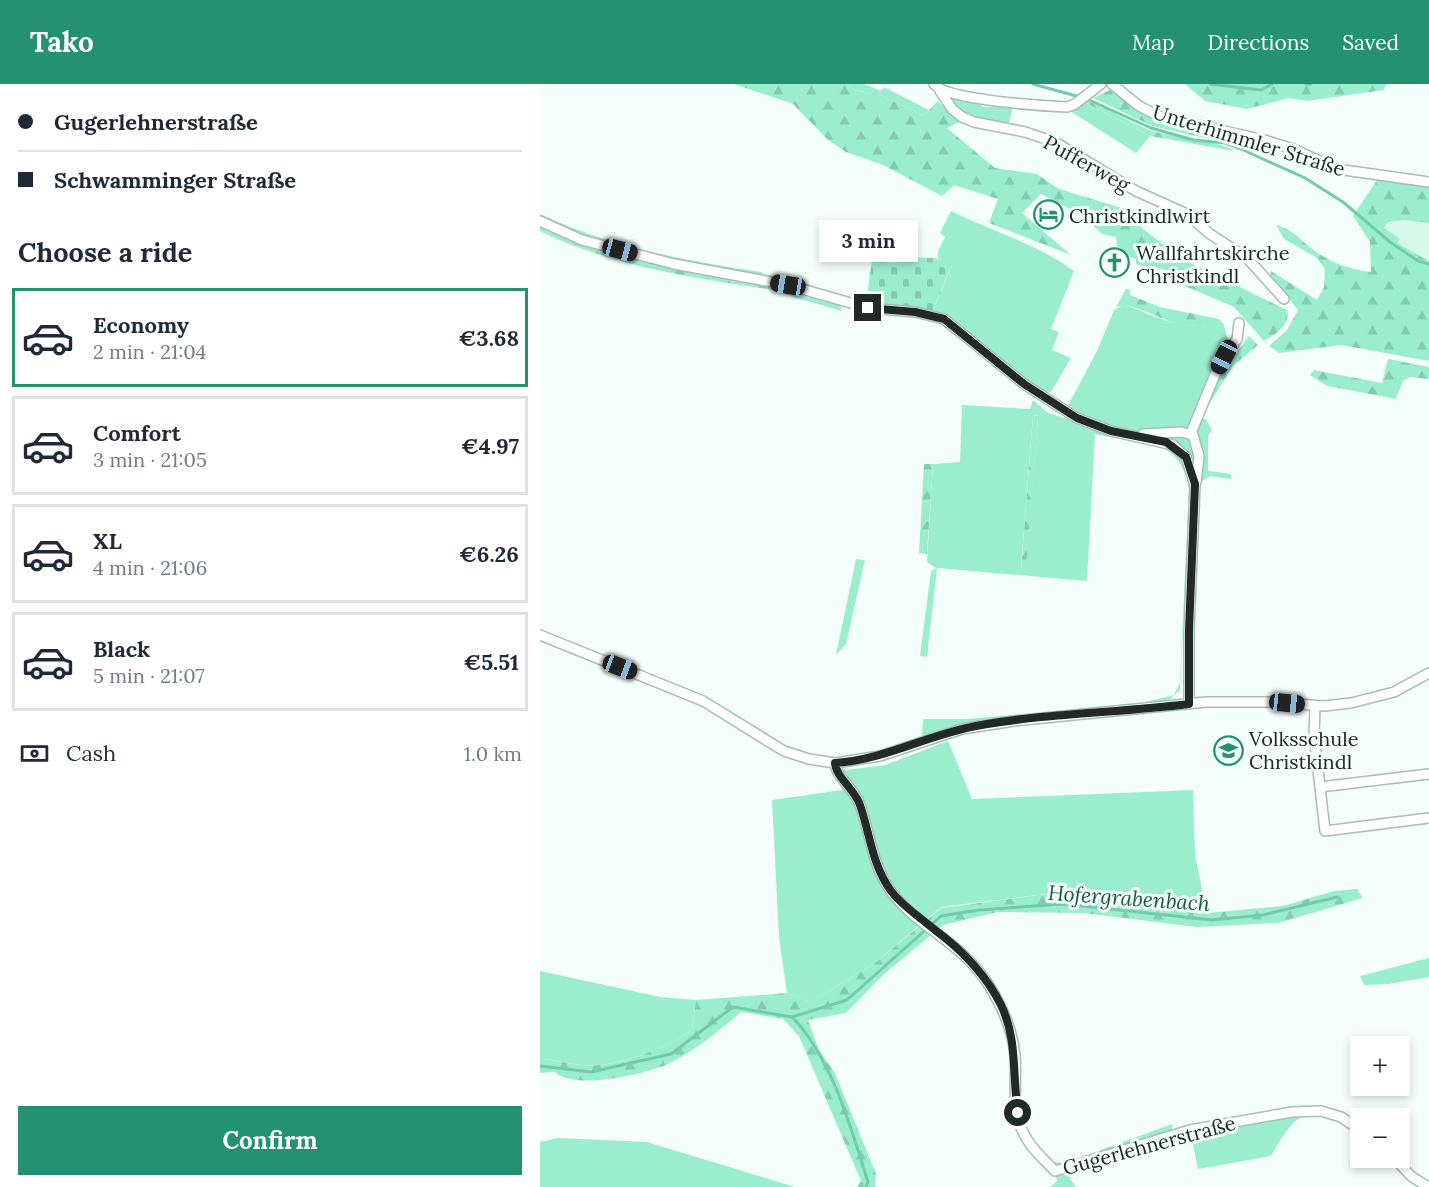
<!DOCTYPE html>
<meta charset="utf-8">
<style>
:root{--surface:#fff;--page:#f2f2f3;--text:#1f2937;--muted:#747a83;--line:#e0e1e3;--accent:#249170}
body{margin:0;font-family:Lora,serif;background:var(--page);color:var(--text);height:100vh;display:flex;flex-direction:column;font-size:22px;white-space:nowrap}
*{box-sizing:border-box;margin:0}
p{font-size:20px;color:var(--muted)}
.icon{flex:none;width:33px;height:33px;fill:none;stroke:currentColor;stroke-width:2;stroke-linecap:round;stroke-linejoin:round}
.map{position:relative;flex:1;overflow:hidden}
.panel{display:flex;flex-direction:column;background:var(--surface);width:540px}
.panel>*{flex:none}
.guide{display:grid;align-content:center;height:132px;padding:0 18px;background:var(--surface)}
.tools{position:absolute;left:810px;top:952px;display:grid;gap:12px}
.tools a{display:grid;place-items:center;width:60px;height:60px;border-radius:0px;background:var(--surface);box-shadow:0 3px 9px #0003;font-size:30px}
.end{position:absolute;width:27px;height:27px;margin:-14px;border:8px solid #212a26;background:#fff;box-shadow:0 0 0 3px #fff}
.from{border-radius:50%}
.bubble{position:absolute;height:42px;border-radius:0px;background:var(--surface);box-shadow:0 3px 9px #0003;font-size:20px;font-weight:700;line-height:42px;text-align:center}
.car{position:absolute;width:18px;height:36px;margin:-18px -9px;border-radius:8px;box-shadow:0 0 4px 2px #0007;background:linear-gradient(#222 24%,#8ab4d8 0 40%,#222 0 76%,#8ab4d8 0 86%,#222 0)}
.guide b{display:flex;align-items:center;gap:21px;height:57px;font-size:22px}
.guide b+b{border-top:2px solid var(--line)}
.guide i{width:15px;height:15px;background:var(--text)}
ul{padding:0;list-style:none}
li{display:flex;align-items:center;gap:18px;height:99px;margin:0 12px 9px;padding:0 6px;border:3px solid var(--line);border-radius:0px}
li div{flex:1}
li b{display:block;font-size:22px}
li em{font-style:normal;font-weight:700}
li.on{border-color:var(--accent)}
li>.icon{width:54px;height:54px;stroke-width:1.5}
h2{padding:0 18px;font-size:27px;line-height:72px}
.pay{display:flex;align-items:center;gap:15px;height:66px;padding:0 18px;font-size:22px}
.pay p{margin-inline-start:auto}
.button{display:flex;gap:12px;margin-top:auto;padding:12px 18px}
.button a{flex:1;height:69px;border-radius:0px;background:var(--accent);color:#fff;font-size:24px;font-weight:700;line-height:69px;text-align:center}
header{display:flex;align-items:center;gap:36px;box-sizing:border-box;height:84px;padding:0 30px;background:var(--accent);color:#fff}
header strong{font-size:28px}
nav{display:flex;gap:33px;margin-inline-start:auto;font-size:21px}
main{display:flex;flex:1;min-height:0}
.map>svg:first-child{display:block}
</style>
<header>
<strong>Tako</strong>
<nav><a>Map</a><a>Directions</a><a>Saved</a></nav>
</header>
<main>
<section class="panel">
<div class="guide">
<b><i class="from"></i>Gugerlehnerstraße</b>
<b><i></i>Schwamminger Straße</b>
</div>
<h2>Choose a ride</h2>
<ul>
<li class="on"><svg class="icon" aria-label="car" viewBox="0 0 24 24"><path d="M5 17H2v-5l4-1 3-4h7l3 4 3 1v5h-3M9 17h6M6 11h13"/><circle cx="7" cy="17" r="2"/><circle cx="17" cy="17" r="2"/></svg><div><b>Economy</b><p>2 min · 21:04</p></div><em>€3.68</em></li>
<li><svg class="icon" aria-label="car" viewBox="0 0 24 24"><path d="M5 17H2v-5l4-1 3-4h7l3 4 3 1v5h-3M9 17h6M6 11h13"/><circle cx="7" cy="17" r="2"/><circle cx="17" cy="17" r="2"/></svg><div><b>Comfort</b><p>3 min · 21:05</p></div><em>€4.97</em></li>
<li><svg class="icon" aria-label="car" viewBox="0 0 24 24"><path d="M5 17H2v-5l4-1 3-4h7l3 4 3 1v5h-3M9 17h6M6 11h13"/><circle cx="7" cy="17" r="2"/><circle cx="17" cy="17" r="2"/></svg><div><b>XL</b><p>4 min · 21:06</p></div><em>€6.26</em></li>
<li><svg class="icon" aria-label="car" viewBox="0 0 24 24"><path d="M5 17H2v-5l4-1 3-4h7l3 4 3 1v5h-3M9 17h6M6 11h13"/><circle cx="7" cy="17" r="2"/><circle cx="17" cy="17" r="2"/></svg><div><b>Black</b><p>5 min · 21:07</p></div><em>€5.51</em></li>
</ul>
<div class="pay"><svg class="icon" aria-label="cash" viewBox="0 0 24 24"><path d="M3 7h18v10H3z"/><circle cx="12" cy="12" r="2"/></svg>Cash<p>1.0 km</p></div>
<div class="button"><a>Confirm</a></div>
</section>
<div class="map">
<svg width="889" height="1103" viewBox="0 0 889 1103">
<defs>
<pattern id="forest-firs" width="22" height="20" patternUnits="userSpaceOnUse" patternTransform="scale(1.5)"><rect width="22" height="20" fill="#9aeece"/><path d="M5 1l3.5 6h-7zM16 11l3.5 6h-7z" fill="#84ccb1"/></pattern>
<pattern id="cemetery-stones" width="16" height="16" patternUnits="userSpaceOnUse" patternTransform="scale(1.5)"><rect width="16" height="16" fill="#9aeece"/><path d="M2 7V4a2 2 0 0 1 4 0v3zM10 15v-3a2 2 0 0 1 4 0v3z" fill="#84ccb1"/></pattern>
</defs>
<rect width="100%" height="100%" fill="#f4fefa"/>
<polygon fill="#d7f8ea" points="864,136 889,139 889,177 857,159 860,156 844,144 850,138"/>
<g fill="#9aeece" fill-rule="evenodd">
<polygon points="307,0 324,0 341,7 344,3 389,26 383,32 341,11 314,6"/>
<path d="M405,12L432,17L444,23L473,21L469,40C439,37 426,35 405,12Z"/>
<polygon points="546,19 610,52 596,69 530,27"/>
<path d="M411,127C451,147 498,160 534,187L511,245L519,248L512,266L531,274L511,308L498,307L408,233L393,226L412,181L398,175V167L405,153L400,149Z"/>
<path d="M0,130C70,163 146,177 222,188L227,202L301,222V227L227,205V202C150,185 71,177 0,141Z"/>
<path d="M581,222C592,221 602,228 613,232C636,241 660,244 684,241L688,257L651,334L666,335L672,346L668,352V387L691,390V395L670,392L650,405L640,606L630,615L609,620L443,636L382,653L383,635H427L597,620L634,611L640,598L649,406C641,350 599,361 555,350L547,497L397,484L387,573L380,572L391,487L396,484L387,478L393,380L420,378L422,321L490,325L493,316L508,329L534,337L523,331L557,267L574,226ZM493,331L498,332L485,486L481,485Z"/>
<polygon points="316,475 325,476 306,560 296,571"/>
<polygon points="408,657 432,715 653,706 655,771 667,829 590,810 513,809 401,823 335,879 271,918 247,909 239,853 232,716 302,706 298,687 345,681"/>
<polygon points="889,874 889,893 849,900 824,901 820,892"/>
<path d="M0,887L120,913L156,916L152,946C129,964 71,985 42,981C28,980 14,975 0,975Z"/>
<path d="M756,1029L788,1031L807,1042C760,1022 755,1031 731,1072L658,1085L653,1061L622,1058L531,1087L530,1095L536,1103H510L517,1097L515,1089L619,1056Z"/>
<polygon points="632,1040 633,1047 519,1082 514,1078 525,1079"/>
<polygon points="18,1054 107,1058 255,1103 0,1103 0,1058"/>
</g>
<g fill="url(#forest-firs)">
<path d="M194,0H307L314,6L341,11L383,32L398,17L407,27L423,36L407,44L455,84L497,90L519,105L585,125L602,144L642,175L747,226C751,241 736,250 724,257L694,223L638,199L631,188L619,184L613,186L596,180V175L587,172L577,162L576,153L562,150L545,133L501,110L482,129L531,171L449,139L458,115L414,101L402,112L343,81L306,68L288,56L253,20Z"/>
<polygon points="645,0 846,0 844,6 767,17 749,14 707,25 665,17"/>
<polygon points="570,6 617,36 707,55 704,63 612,42 553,14"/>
<path d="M549,17C571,25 591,40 613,47C637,54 675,55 694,67L610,52L546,19Z"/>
<path d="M839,93L889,103V139L864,136L848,138L844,144L860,155L857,159L889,177V277L801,261L739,269L729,262L747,246L758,226L730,192L731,187L777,216L784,203L785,185L777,174L744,155L736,141C753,145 758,154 771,164C789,178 808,185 831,188L830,158L813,132Z"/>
<path d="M0,141C71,177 151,185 227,202V205C151,194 69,181 0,147Z"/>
<path d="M586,205L590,206V211L620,223L679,235L684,241C667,243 653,243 636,239C618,235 594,218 576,223Z"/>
<polygon points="709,252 718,261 693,282 659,336 682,287"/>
<polygon points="848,275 889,283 889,295 870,293 863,297 856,315 787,302 770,291 774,286 842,299"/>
<polygon points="493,331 498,332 486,486 481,486"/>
<polygon points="384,380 393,380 387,470 379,469"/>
<path d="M817,805L823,814L738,839L657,843L543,829L458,828L403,841L343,891L306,929L268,936L279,966L295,989L336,1090L335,1103H317L321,1097L259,952L243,935L201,928C179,947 157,965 130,979C108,990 34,1007 15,988L0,989V975C14,975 28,980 42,981C71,985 129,964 152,946L156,916L247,909L271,918L335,879L401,824L513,809L590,810L667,829L743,822L794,807Z"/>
</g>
<polygon fill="url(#cemetery-stones)" points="367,173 394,174 412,180 393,226 326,220 332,175"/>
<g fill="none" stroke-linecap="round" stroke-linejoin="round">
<g stroke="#74cbaa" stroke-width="3">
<polyline points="493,0 540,13"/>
<polyline points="670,0 721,6 732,0"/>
<polyline points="766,0 771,0"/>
<polyline points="547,15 611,44 654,56 685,59 701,65 765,94 803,118 850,158 878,177 889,180"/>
<path d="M252,933C292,974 311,1044 328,1098L326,1103"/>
<polyline points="0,982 51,988 131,970 193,923 252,933 307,916 401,832 439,826 523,820 672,836 723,831 797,813"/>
</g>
<defs>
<g id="minor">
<path d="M394,0C406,16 504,22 527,23L535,20L561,0"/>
<polyline points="572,0 599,22 619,32 724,56 753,65 797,85 889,98"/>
<polyline points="400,7 412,25 422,33 434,38 485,48 515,58 596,107 647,130 670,150 707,174 744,215"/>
<polyline points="0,137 42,156 134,180 248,201 328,224 375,228 404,235 484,300 537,334 571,347 633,361 646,373 655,401 649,546 649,620"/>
<polyline points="651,349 676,288 697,255 699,239"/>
<polyline points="603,350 641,348 653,351 659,372 656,398"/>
<polyline points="0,551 163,617 244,667 269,675 295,679 340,672 422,645 474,637 666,618 731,618 784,622 811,619 854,608 889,589"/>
<polyline points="775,622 774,652 780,703 889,690"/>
<path d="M295,679C296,694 315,705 320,721C330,749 332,780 350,806C375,842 422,858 448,900C462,922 473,946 475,972C477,996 471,1026 483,1048C490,1063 503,1075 515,1087L650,1046L752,1028L781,1027L801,1033L820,1046"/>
<polyline points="780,703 785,747 889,734"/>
<polyline points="854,1074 871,1092 888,1103"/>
</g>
</defs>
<use href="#minor" stroke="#a6beb4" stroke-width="12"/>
<use href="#minor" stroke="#fff" stroke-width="9"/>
</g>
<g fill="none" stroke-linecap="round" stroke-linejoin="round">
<path stroke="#212a26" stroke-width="8" d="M328,224L375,228L404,235L484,300L537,334L571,347L626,358L646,373L655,400L649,546V620C578,629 506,629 436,642C387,651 344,676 295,679C296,694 315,705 320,721C330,750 332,781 351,807C363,823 380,833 395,846C422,866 446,891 461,921C478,956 472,992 478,1029"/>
</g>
<defs>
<symbol id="hotel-ring" viewBox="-11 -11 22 22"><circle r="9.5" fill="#f4fefa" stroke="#249170" stroke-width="1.5"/><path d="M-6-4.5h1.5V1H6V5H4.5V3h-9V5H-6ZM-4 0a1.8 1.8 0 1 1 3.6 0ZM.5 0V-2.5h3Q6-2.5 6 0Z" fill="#249170"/></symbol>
<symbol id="church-ring" viewBox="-11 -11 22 22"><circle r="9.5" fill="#f4fefa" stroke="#249170" stroke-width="1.5"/><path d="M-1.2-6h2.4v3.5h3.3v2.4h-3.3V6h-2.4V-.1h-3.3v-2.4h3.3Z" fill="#249170"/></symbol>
<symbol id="school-ring" viewBox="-11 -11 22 22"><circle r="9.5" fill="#f4fefa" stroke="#249170" stroke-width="1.5"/><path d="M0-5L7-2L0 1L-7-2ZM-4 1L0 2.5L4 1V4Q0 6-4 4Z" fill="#249170"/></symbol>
</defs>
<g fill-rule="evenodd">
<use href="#hotel-ring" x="492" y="114" width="33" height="33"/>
<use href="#church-ring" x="558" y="162" width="33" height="33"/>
<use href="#school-ring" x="672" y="650" width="33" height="33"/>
</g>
<g text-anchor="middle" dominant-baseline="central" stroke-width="6" stroke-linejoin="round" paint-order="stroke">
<g font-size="20" fill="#212a26" stroke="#f4fefa">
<text transform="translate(709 56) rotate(17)">Unterhimmler Straße</text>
<text transform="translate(547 79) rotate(29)">Pufferweg</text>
<text transform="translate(609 1061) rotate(-15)">Gugerlehnerstraße</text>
</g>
<g font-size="20" fill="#212a26" stroke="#f4fefa" text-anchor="start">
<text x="529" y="131">Christkindlwirt</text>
<text x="596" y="168">Wallfahrtskirche<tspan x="596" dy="23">Christkindl</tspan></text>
<text x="709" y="654">Volksschule<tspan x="709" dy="23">Christkindl</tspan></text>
</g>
<g font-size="21" font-style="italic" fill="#145944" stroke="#f4fefa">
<text transform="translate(589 814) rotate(4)">Hofergrabenbach</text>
</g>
</g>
</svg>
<div class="tools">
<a>+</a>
<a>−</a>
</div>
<i class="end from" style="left:478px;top:1029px"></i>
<i class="end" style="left:328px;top:224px"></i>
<div class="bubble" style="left:279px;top:136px;width:99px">3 min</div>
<i class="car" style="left:80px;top:166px;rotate:105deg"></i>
<i class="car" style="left:248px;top:201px;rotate:280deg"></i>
<i class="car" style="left:684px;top:273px;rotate:207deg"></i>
<i class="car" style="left:80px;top:583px;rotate:111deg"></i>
<i class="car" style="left:747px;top:619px;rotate:96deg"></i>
</div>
</main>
